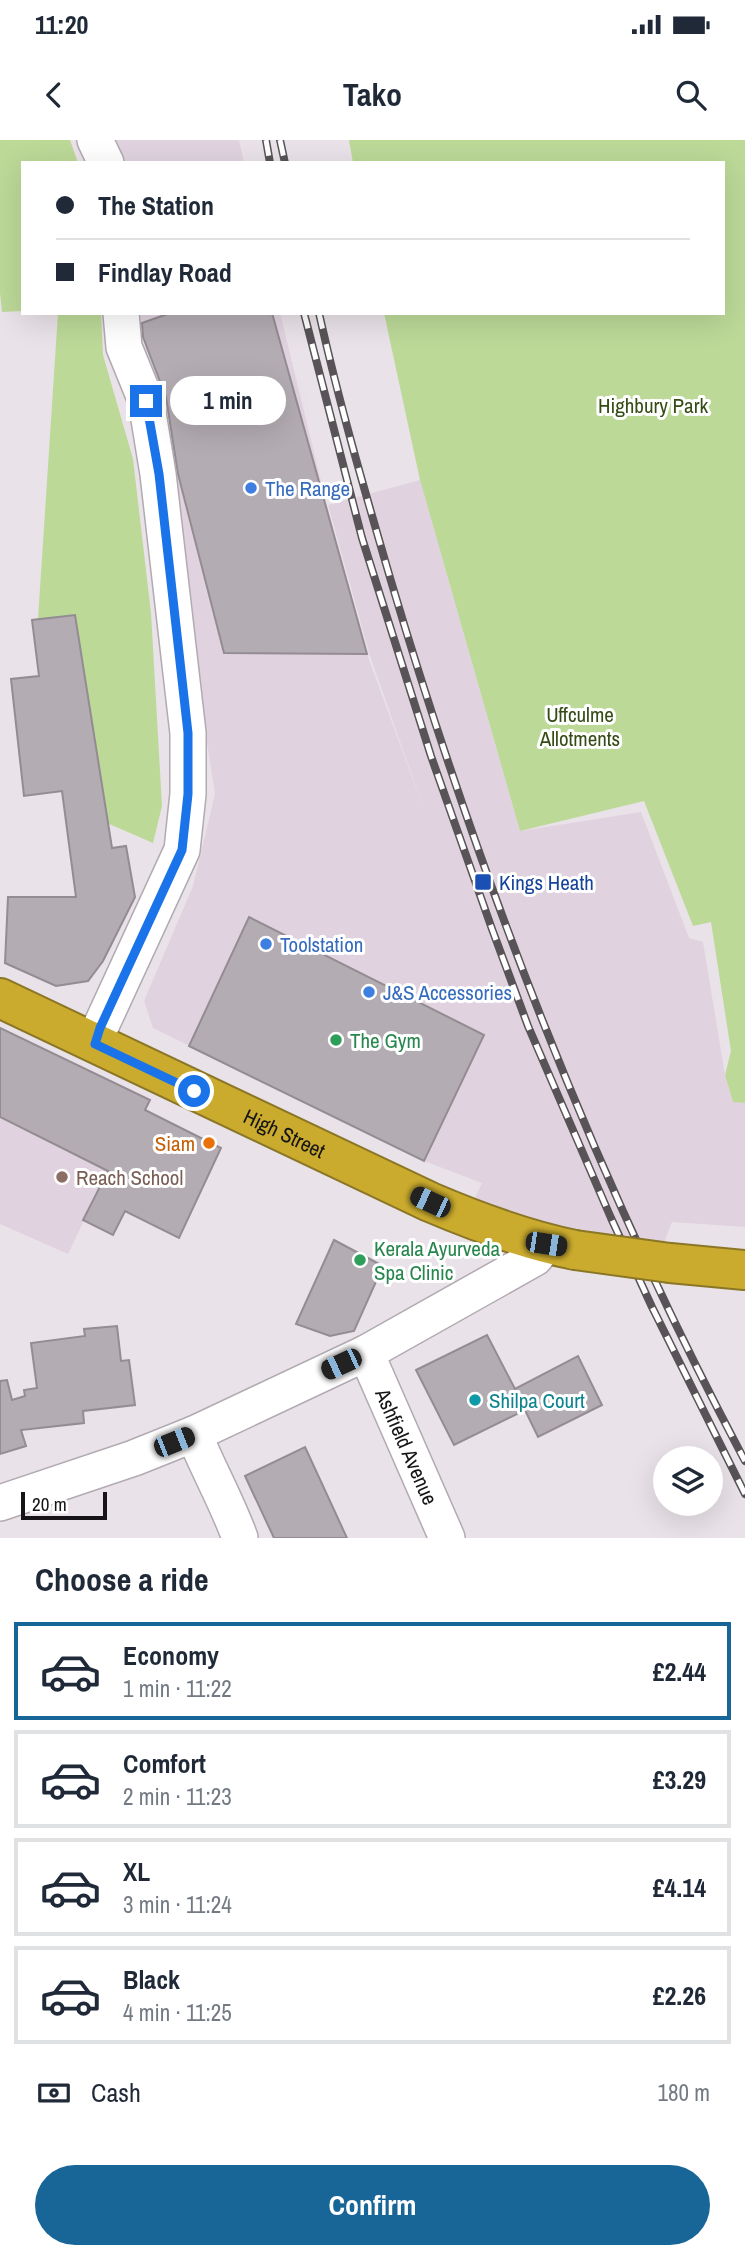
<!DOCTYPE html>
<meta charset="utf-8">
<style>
:root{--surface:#fff;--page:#f6f6f7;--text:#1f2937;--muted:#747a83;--line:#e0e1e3;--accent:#186698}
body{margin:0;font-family:"Archivo Narrow",sans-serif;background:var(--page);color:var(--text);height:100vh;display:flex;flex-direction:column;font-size:26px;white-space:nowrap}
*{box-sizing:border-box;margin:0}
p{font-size:23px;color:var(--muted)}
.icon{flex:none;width:38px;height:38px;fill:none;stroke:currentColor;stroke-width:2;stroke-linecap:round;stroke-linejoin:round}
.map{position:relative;height:1398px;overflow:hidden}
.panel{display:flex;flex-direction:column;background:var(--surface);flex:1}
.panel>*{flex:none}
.top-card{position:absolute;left:21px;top:21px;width:704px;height:154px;border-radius:0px;box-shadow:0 7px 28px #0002;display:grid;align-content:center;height:154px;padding:0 35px;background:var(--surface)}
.buttons{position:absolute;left:653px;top:1306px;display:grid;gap:14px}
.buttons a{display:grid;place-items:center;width:70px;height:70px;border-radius:50%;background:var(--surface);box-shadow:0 7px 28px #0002;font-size:35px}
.scale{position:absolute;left:21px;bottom:18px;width:86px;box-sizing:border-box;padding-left:7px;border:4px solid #161416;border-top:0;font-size:19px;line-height:24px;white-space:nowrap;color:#161416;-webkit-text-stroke:5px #fff;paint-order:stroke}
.end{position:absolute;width:32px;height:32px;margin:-16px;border:9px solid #1a73e8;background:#fff;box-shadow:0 0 0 4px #fff}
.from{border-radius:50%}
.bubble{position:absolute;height:49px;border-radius:24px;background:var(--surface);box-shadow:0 7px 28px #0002;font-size:23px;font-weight:700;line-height:49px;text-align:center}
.car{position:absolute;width:21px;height:42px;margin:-21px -10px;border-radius:9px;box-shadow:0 0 5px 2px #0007;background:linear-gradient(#222 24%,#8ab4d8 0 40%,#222 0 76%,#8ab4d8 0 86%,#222 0)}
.top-card b{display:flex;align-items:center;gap:24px;height:66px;font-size:26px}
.top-card b+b{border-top:2px solid var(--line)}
.top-card i{width:18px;height:18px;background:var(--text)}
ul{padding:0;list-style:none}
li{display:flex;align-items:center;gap:21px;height:98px;margin:0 14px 10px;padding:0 21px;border:4px solid var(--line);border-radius:0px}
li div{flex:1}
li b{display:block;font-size:26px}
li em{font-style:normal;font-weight:700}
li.active{border-color:var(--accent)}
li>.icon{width:63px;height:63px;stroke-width:1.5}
h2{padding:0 35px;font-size:32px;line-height:84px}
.pay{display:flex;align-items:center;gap:18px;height:77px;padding:0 35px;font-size:26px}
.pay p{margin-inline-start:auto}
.primary-button{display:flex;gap:14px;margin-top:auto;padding:14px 35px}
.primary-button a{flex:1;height:80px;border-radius:42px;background:var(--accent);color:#fff;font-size:28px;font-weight:700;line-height:80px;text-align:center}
.status{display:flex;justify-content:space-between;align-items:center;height:49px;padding:0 35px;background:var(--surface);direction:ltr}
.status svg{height:19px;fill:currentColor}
header{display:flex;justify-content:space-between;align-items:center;height:91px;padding:0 35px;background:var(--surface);font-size:32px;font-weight:700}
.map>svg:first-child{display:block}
</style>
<div class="status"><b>11:20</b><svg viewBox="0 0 49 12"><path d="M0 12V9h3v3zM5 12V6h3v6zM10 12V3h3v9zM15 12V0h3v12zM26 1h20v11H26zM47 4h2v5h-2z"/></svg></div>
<header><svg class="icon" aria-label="back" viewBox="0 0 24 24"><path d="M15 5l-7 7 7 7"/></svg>Tako<svg class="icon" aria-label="search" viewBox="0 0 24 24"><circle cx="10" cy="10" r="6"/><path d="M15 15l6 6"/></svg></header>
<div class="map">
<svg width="745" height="1398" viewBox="0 0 745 1398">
<rect width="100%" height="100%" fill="#e9e2e8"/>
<g fill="#e0d3df">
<polygon points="112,0 239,0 244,23 121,23 119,8"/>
<polygon points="140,173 280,173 330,378 367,514 424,670 370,516 328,365 420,340 520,691 641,672 689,798 703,802 725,935 733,962 745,963 745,1087 672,1082 657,1121 466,1077 482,1043 424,1021 153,888 144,861 193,746 215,654"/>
<polygon points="0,888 143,956 68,1114 0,1084"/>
</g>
<g fill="#bcd998">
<polygon points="0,0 70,0 78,23 23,23 23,171 2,172 0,153"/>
<polygon points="349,0 745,0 745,963 733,962 725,935 731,911 711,782 693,786 644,661 520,691 420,340 384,173 723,173 723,23 353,23"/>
<polygon points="58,173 101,173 103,215 133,319 151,473 162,666 153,703 107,683 75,475 38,479"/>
</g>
<g fill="#b3acb2" stroke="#938c92" stroke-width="2">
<polygon points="170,173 272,173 367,514 224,513 178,334 166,257 143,197 142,183"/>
<polygon points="75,475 112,708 126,706 135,757 103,821 88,841 56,846 5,823 8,757 76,757 62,651 24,656 11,539 39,536 32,480"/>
<polygon points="249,777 484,895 424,1021 189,906"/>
<polygon points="0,888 150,960 145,970 221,1008 179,1098 125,1071 113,1095 83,1080 108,1031 0,977"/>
<polygon points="334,1100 383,1126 354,1191 330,1196 296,1184"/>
<polygon points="117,1186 121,1221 129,1220 135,1265 83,1271 84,1283 21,1290 26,1306 0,1314 0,1241 7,1240 12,1260 25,1256 24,1250 37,1248 31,1203 85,1196 84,1189"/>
<polygon points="487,1195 515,1249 578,1216 602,1265 538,1297 525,1270 454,1305 416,1230"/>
<polygon points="305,1307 347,1398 274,1398 245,1336"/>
</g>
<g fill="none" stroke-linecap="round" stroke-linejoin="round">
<defs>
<g id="minor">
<polyline points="95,0 106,23"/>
<polyline points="95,904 100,888 182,710 188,654 188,593 158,334 146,261 124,207 121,173"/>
<path id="s1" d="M366,1213L447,1398"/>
<path d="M194,1294C208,1329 227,1362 240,1398"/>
<polyline points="0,1363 134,1318 194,1294 366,1213 535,1118 546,1104"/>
</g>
<g id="highway">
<path id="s2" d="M0,858L430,1062C477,1082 525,1100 575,1110"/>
<polyline points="670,1123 745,1130"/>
</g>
</defs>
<use href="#minor" stroke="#b1abb1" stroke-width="38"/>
<use href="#highway" stroke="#8b7626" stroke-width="42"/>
<use href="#minor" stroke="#fff" stroke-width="35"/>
<use href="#highway" stroke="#caab2e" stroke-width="38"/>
<defs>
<g id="rail">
<polyline points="266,0 270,23"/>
<polyline points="280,0 285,23"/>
<polyline points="304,173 362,398 431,616 492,789 528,886 611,1078 652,1167 745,1354"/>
<path d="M319,173C339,263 365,352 391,441C481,744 597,1042 745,1321"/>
</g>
</defs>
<use href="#rail" stroke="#575356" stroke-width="8"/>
<use href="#rail" stroke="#fff" stroke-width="5" stroke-dasharray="16" stroke-linecap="butt"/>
<defs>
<polyline id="highway-bridge" points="575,1110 670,1123"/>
</defs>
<use href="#highway-bridge" stroke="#8b7626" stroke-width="42" stroke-linecap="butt"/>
<use href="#highway-bridge" stroke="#caab2e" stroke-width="38"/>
</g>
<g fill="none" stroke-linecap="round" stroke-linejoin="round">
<polyline stroke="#1a73e8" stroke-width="9" points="146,261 159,334 188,593 188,654 182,710 100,888 95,904 194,951"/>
</g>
<g fill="#3f7fe0" stroke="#fff" stroke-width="2.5">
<circle cx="251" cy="348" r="7"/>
<circle cx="266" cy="804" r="7"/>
<circle cx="369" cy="852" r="7"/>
</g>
<rect fill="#1a4fb4" stroke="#fff" stroke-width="2.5" x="474" y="733" width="18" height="18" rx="3.5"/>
<g fill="#2e9e5b" stroke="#fff" stroke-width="2.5">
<circle cx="336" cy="900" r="7"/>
<circle cx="360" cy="1120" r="7"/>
</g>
<circle fill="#e8710a" stroke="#fff" stroke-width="2.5" cx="209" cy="1003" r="7"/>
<circle fill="#8d6e63" stroke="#fff" stroke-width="2.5" cx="62" cy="1037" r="7"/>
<circle fill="#0f9aa8" stroke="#fff" stroke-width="2.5" cx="475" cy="1260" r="7"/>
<g text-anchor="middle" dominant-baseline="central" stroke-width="6" stroke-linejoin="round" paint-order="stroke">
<g font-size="21" fill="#364b15" stroke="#fff">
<text x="653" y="265">Highbury Park</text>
<text x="580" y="574">Uffculme<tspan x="580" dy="24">Allotments</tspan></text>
</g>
<g font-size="21" fill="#366cbe" stroke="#fff" text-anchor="start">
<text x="265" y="348">The Range</text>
<text x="280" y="804">Toolstation</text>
<text x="383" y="852">J&amp;S Accessories</text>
</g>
<g font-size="21" fill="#164399" stroke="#fff" text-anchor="start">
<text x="499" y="742">Kings Heath</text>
</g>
<g font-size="21" fill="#27864d" stroke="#fff" text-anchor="start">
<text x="350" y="900">The Gym</text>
<text x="374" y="1108">Kerala Ayurveda<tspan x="374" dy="24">Spa Clinic</tspan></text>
</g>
<g font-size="21" fill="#161416" stroke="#fff">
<text stroke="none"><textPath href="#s2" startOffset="315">High Street</textPath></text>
<text stroke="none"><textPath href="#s1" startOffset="102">Ashfield Avenue</textPath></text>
</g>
<g font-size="21" fill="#c56008" stroke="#fff" text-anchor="end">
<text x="195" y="1003">Siam</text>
</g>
<g font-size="21" fill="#785e54" stroke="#fff" text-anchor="start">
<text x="76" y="1037">Reach School</text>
</g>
<g font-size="21" fill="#0d838f" stroke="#fff" text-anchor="start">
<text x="489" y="1260">Shilpa Court</text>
</g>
</g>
</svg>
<div class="buttons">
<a><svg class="icon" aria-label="layers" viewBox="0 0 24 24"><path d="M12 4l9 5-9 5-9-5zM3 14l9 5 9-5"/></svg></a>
</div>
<div class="scale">20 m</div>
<i class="end from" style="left:194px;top:951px"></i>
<i class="end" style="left:146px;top:261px"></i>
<div class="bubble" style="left:170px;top:236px;width:116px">1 min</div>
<i class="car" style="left:430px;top:1062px;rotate:295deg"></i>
<i class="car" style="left:546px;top:1104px;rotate:99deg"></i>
<i class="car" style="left:341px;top:1224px;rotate:245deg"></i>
<i class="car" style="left:174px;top:1302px;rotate:68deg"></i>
<div class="top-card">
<b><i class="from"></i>The Station</b>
<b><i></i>Findlay Road</b>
</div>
</div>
<section class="panel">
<h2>Choose a ride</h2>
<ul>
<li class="active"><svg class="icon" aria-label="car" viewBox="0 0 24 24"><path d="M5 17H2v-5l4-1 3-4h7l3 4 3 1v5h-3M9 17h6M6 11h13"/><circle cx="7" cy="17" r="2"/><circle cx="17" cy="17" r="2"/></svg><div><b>Economy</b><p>1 min · 11:22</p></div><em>£2.44</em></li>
<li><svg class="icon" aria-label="car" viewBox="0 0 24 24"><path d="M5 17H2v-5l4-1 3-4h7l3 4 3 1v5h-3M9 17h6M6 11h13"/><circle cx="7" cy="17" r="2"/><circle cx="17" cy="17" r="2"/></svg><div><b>Comfort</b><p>2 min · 11:23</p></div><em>£3.29</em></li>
<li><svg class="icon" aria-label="car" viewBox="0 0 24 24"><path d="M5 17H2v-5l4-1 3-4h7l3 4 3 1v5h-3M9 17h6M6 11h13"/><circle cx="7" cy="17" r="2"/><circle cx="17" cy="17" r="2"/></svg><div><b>XL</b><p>3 min · 11:24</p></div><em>£4.14</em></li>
<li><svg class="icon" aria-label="car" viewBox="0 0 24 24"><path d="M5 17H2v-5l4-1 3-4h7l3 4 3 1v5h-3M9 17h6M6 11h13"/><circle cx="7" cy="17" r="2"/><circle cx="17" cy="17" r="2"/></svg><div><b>Black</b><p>4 min · 11:25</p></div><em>£2.26</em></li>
</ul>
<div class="pay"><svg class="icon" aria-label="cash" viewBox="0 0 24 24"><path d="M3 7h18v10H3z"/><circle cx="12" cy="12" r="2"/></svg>Cash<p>180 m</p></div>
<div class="primary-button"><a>Confirm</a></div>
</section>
